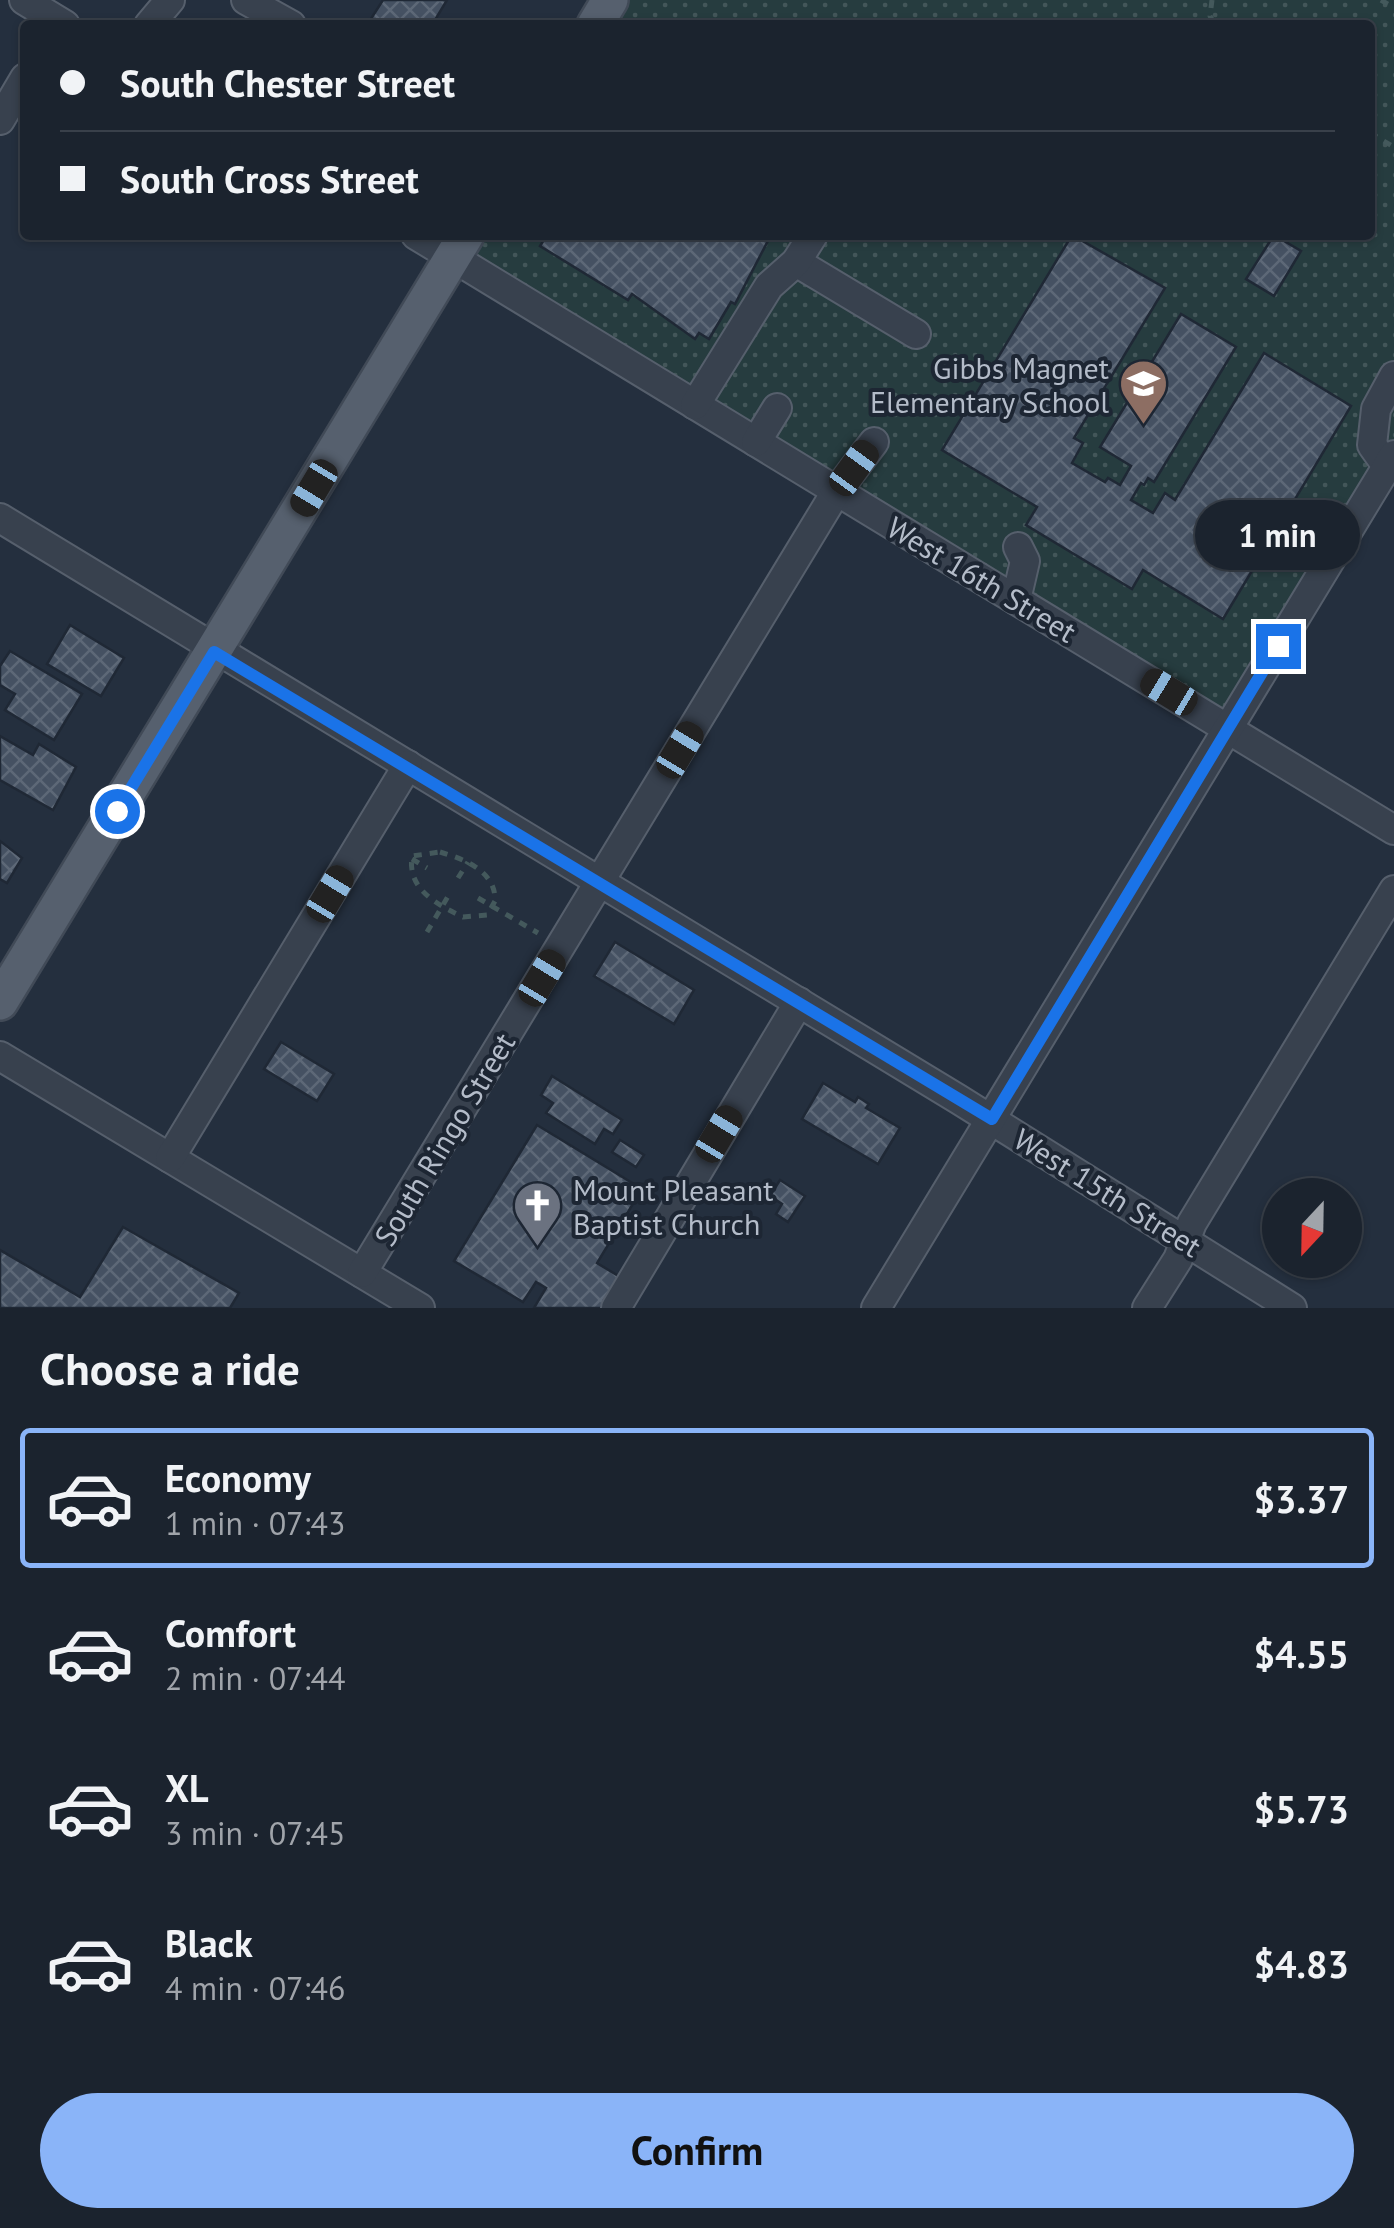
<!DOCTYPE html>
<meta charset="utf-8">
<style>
:root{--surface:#1b232e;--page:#242b36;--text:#f1f3f6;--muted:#a0a4aa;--line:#39404a;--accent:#8ab4f8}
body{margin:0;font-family:"PT Sans",sans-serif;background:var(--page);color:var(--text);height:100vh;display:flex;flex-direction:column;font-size:38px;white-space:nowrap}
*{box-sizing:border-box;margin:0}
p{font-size:32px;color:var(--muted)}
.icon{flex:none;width:55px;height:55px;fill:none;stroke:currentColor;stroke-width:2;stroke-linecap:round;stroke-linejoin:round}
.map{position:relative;height:1308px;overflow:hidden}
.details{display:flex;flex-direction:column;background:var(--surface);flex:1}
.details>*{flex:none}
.banner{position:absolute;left:20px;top:20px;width:1355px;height:220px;border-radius:10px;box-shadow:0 2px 8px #0004,0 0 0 2px var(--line);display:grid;align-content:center;height:220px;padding:0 40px;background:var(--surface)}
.needle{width:65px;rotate:202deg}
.tools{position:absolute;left:1262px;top:1178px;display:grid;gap:20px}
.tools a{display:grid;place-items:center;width:100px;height:100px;border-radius:50%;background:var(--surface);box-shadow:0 2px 8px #0004,0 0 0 2px var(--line);font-size:50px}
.end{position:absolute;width:45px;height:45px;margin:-22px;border:12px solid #1a73e8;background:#fff;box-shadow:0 0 0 5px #fff}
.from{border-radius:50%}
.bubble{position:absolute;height:70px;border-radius:35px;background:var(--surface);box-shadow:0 2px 8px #0004,0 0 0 2px var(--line);font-size:32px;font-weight:700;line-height:70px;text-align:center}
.car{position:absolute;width:30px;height:60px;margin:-30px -15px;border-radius:12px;box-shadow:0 0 8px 2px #0007;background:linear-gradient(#222 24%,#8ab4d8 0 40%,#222 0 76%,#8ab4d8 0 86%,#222 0)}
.banner b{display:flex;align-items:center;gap:35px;height:95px;font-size:38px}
.banner b+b{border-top:2px solid var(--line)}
.banner i{width:25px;height:25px;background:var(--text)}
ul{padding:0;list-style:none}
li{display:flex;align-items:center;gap:30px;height:140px;margin:0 20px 15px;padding:0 20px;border:5px solid transparent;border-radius:10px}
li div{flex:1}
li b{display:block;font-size:38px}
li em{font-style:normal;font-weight:700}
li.selected{border-color:var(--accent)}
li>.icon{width:90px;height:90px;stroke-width:1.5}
h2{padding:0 40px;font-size:45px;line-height:120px}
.action{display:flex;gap:20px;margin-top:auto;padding:20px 40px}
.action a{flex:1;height:115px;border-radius:60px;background:var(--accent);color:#111;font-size:40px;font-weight:700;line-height:115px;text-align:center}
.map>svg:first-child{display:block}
</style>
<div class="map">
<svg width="1394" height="1308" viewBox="0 0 1394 1308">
<defs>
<pattern id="park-dots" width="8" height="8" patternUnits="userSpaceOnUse" patternTransform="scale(2.5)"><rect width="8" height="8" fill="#263c3f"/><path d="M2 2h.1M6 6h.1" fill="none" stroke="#435659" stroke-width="1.8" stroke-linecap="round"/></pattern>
<pattern id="building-cross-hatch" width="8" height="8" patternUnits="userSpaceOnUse" patternTransform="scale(2.5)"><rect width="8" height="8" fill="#455162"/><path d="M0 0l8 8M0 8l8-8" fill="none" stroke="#5d6877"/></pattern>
</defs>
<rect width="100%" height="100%" fill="#242f3e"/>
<polygon fill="url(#park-dots)" points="608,0 1394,0 1394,456 1230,728 452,258 466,235 1370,235 1370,25 593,25"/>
<g fill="url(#building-cross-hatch)" stroke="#1f2835" stroke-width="2.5">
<polygon points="383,0 447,0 432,25 367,25"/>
<polygon points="547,235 771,235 735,304 731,302 709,339 699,333 695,339 632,294 628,300 540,246"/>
<polygon points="1072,235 1165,288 1074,438 1083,443 1072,463 1105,482 1108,478 1120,485 1131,466 1100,447 1181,314 1236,347 1154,482 1148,478 1144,485 1141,483 1131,500 1153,513 1165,493 1175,500 1264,353 1351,406 1223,619 1143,570 1132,589 1026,525 1037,507 942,450"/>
<polygon points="1274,235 1301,251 1274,296 1246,279"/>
<polygon points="70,625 124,658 101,696 47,664"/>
<polygon points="10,651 82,694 54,740 5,710 15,694 0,685 0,666"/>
<polygon points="0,736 33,755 39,744 76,767 53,810 0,780"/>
<polygon points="0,841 22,858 7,883 0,879"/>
<polygon points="615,942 694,990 674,1024 594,976"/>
<polygon points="281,1042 334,1074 317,1101 264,1069"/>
<polygon points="552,1076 622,1120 613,1134 604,1129 595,1144 546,1113 553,1103 541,1095"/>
<polygon points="823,1083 855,1102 858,1097 869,1104 866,1108 900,1128 878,1164 802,1119"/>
<polygon points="537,1125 642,1189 597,1263 620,1277 601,1308 534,1308 546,1288 536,1282 523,1302 454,1261"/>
<polygon points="620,1140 644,1155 636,1167 612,1152"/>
<polygon points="780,1180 805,1196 788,1222 776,1214 782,1204 770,1196"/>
<polygon points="123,1227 239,1293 230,1308 0,1308 0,1250 80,1297"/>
</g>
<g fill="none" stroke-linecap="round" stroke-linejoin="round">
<defs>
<g id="minor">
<polyline points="24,0 65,25"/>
<polyline points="246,0 291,25"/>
<polyline points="149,25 170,0"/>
<polyline points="0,120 25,78"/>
<polyline points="416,235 1394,830"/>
<polyline points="796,262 916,334"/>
<polyline points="695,405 769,286 796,262 813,235"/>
<polyline points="756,442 777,408"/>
<polyline points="1387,466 1372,445 1376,409 1394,376"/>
<polyline points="0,518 958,1099 1292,1308"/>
<polyline points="1016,600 1025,561 1018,547"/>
<polyline points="0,1056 420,1308"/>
<polyline points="170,1158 408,765"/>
<polyline points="362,1273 836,492 874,442"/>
<polyline points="616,1308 799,1002"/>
<polyline points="876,1308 1394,455"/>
<polyline points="1147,1308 1178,1259 1192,1223 1394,890"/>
</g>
<g id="major">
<polyline points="595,25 610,0"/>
<polyline points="0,1002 466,235"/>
</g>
</defs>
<use href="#minor" stroke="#565f6c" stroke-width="32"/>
<use href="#major" stroke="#414a57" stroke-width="40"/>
<g stroke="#44595c" stroke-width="5" stroke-dasharray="8 8" stroke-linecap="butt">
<polyline points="1212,0 1210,16 1215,25"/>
<polyline points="1381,0 1394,8"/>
<polyline points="1370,133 1394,147"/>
<path d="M440,852C464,859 496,871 495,901L487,915L463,917C436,904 407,889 412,856Z"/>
<polyline points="412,859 427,868"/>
<polyline points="458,878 468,862"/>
<polyline points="478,898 538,933"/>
<polyline points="427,932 450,893"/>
</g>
<use href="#minor" stroke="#38414e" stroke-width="28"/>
<use href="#major" stroke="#56606e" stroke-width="35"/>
</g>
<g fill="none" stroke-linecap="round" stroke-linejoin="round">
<polyline stroke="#1a73e8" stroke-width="12" points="117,811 214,652 992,1119 1278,646"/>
</g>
<defs>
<symbol id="school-pin" viewBox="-11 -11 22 30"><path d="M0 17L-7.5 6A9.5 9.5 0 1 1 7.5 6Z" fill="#8d6e63" stroke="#1d2633"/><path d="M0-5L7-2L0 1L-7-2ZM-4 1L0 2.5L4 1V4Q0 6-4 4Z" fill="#fff"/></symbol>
<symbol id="church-pin" viewBox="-11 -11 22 30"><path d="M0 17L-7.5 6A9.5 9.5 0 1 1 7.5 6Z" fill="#6b7280" stroke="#1d2633"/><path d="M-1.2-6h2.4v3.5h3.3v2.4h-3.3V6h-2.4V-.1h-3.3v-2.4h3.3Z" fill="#fff"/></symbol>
</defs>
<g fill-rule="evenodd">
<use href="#school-pin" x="1116" y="356" width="55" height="75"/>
<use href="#church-pin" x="510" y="1178" width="55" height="75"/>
</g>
<g text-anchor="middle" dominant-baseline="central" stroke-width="8" stroke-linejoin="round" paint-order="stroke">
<g font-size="30" fill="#b4bcc9" stroke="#1d2633" text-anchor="end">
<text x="1109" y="367">Gibbs Magnet<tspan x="1109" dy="34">Elementary School</tspan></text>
<text x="573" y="1189" text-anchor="start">Mount Pleasant<tspan x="573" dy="34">Baptist Church</tspan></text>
</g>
<g font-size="30" fill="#b4bcc9" stroke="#1d2633">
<text transform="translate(982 579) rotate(31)">West 16th Street</text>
<text transform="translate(444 1139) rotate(-59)">South Ringo Street</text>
<text transform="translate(1108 1192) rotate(32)">West 15th Street</text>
</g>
</g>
</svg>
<div class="tools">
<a><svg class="needle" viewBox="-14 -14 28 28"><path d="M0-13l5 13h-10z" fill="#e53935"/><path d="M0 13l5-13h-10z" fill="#a0a4aa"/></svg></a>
</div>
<i class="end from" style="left:117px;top:811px"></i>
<i class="end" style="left:1278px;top:646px"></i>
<div class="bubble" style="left:1195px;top:500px;width:165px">1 min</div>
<i class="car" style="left:854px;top:468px;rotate:36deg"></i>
<i class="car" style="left:314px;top:488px;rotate:211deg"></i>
<i class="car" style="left:1169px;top:692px;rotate:301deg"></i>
<i class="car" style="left:680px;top:750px;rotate:31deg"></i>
<i class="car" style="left:330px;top:894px;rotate:31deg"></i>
<i class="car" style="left:542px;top:978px;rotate:31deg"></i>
<i class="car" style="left:719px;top:1134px;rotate:31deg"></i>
<div class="banner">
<b><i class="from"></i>South Chester Street</b>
<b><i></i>South Cross Street</b>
</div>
</div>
<section class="details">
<h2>Choose a ride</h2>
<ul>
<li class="selected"><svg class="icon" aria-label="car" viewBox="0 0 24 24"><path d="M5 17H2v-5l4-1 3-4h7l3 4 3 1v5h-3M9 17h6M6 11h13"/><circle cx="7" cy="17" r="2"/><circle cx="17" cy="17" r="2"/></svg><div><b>Economy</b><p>1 min · 07:43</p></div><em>$3.37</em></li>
<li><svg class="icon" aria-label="car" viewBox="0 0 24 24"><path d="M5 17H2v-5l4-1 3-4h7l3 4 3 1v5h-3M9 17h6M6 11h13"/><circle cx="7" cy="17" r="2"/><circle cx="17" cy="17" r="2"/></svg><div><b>Comfort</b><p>2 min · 07:44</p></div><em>$4.55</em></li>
<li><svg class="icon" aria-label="car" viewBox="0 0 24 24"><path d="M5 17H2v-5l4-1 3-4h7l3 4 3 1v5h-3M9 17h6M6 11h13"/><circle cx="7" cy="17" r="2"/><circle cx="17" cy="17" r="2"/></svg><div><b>XL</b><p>3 min · 07:45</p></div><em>$5.73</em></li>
<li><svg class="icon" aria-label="car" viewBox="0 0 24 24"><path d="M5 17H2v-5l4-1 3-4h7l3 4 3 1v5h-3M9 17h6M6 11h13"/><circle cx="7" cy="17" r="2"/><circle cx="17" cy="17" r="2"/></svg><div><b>Black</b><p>4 min · 07:46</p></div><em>$4.83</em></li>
</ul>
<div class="action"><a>Confirm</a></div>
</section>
